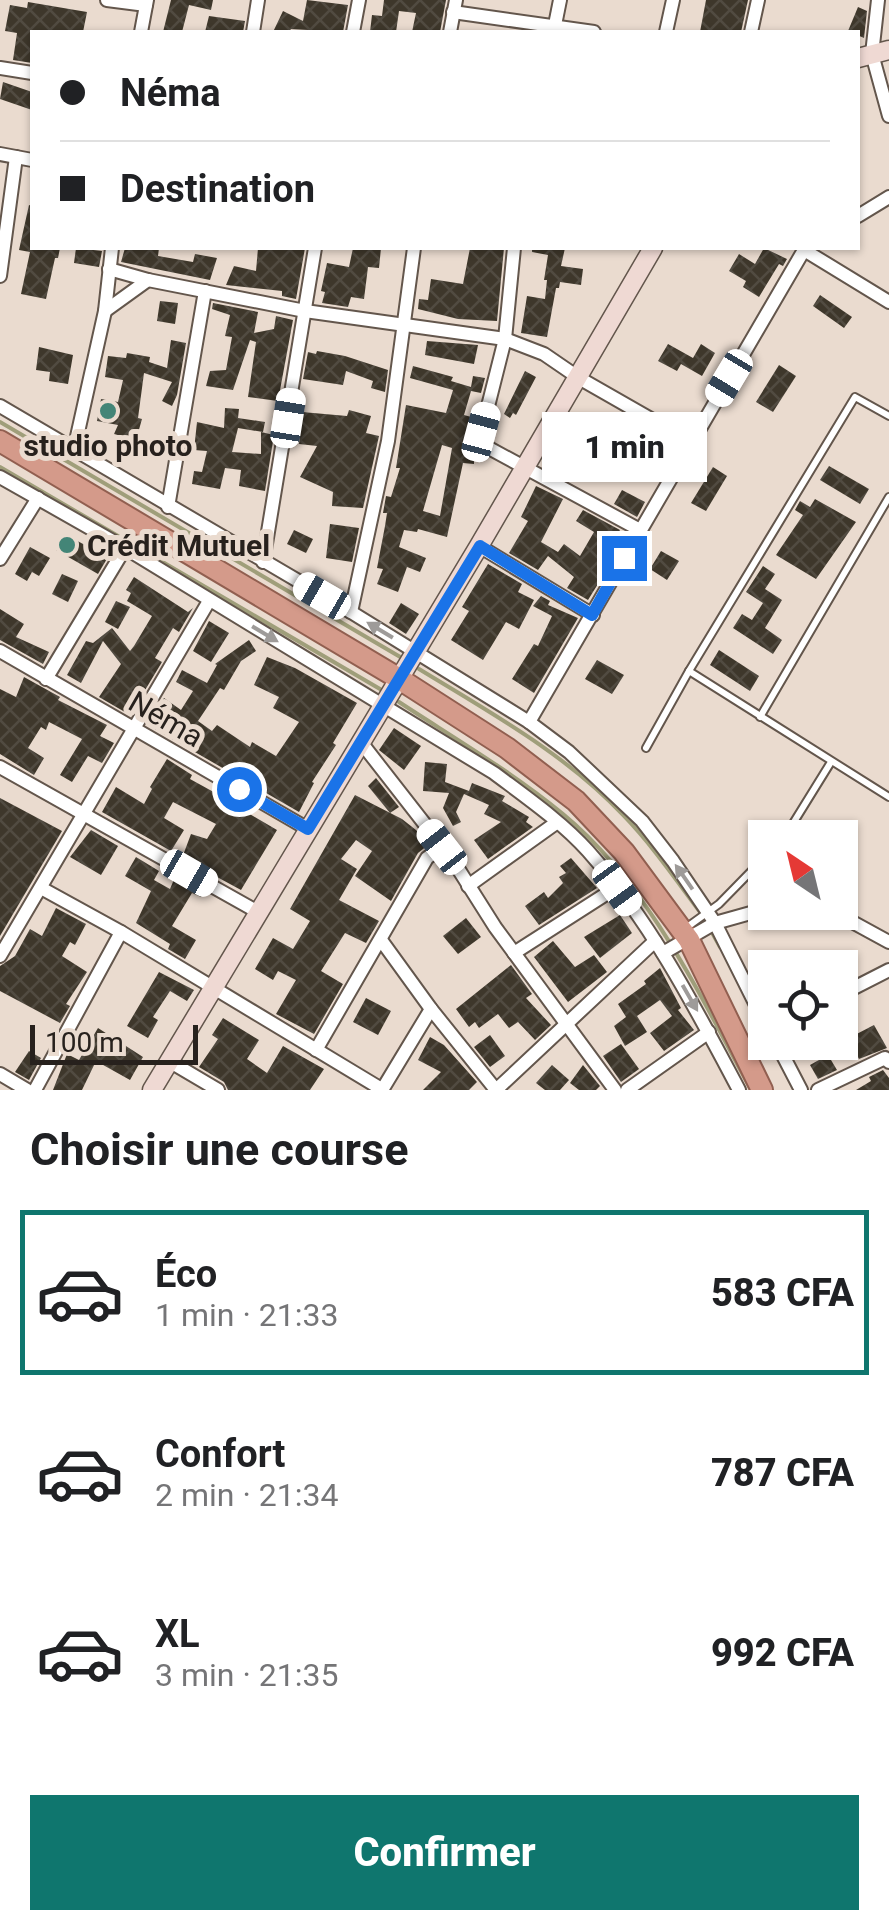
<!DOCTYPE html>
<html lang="fr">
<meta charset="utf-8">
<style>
:root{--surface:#fff;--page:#f6f6f6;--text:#202124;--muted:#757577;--line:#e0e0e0;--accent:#0f766e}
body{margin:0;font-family:Roboto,sans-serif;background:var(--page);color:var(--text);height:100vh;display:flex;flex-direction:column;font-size:38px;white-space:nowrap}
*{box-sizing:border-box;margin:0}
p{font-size:32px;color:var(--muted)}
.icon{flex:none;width:55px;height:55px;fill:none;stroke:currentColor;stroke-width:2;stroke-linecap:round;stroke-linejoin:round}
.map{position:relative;height:1090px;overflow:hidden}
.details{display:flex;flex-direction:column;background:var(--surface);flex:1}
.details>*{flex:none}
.top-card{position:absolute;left:30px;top:30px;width:830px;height:220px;border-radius:0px;box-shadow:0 2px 8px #0004;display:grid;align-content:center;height:220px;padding:0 30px;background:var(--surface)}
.needle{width:65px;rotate:325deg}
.controls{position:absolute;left:748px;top:820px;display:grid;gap:20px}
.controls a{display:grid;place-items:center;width:110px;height:110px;border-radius:0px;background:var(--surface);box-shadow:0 2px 8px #0004;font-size:50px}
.scale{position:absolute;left:30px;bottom:25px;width:168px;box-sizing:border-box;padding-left:10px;border:5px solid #27211d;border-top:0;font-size:28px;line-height:35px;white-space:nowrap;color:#27211d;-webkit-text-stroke:8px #eadbcf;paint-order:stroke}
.end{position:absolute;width:45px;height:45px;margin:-22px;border:12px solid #1a73e8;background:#fff;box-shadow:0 0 0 5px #fff}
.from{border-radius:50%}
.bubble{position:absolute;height:70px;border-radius:0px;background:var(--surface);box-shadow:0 2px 8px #0004;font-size:32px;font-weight:800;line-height:70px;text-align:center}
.car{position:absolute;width:30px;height:60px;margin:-30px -15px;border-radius:12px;box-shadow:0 0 8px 2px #0007;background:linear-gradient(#fff 24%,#345 0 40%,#fff 0 76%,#345 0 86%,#fff 0)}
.top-card b{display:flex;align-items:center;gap:35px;height:95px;font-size:38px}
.top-card b+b{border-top:2px solid var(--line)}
.top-card i{width:25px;height:25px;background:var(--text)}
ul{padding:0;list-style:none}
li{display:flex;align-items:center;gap:30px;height:165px;margin:0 20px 15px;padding:0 10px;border:5px solid transparent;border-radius:0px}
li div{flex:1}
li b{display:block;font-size:38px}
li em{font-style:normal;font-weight:800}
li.current{border-color:var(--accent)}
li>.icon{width:90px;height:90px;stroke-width:1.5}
h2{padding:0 30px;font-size:45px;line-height:120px}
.button{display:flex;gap:20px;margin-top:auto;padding:20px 30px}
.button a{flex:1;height:115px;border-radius:0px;background:var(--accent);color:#fff;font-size:40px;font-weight:800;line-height:115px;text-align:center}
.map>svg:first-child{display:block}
</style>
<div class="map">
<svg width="889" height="1090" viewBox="0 0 889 1090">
<defs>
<pattern id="building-cross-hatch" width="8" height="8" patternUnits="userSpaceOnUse" patternTransform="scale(2.5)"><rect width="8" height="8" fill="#3e372b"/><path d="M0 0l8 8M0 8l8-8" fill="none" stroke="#514b41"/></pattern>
</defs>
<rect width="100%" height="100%" fill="#eadbcf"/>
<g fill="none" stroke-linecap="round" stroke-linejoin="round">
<g stroke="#9f9e7a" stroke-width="4">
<polyline points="0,422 402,658"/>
<polyline points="0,467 380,689"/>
<path d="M419,669C491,713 566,754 624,816C652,845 676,880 700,912"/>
<path d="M399,702C454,738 512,772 563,814C648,884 700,995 751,1090"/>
<polyline points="710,929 720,947"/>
</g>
</g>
<g fill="url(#building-cross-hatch)" fill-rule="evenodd">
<polygon points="171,0 213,0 211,10 189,5 182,32 163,32"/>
<polygon points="307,0 348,5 343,32 291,29 289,32 273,32 283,11 303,21"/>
<polygon points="384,0 446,0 440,32 412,32 416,13 399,11 396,32 370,32 372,15 382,16"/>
<polygon points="706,0 748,0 741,32 700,32"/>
<polygon points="28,2 87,12 83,32 32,32 32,63 13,60 17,33 5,31 10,5 27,8"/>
<polygon points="858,7 867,11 864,38 848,31"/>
<polygon points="209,16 245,21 243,32 205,32"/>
<polygon points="3,82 32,92 32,110 0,99"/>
<polygon points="29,205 32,206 32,248 60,248 58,258 55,258 46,299 21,294 30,252 19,250"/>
<polygon points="76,248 102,251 99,267 74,263"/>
<polygon points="125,248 159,248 158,256 193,262 195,254 217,258 210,280 121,262"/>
<polygon points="258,248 305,248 296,299 282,296 282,291 226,285 234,266 256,271"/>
<polygon points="353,248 381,248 379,268 368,267 364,299 351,297 348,307 322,303 325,292 321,291 327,263 349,267"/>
<polygon points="470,248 504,248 497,321 458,319 418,309 419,299 428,300 431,279 463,284"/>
<polygon points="532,248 565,248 561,266 583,269 581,285 560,282 559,288 556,288 547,337 521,333 527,296 545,299 547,280 544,280 548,255 532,252"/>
<polygon points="764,248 787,259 783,266 779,264 759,297 743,287 746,281 729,271 739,254 755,264"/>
<polygon points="820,295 852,317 844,328 813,306"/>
<polygon points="160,301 178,303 175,324 157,321"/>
<polygon points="213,303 258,312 254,333 274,329 276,316 293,320 278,401 248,397 256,342 250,340 233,390 206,386 210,371 226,370 232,337 225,336 230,315 212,309"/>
<polygon points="171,340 186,343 177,395 172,406 162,401 172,382 144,373 138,418 142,419 136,440 114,434 118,425 97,421 101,399 118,402 123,380 105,377 108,356 126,358 127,353 150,357 149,362 167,368"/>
<polygon points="427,341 478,345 474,364 425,355"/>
<polygon points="668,344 693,358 701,344 715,353 702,376 681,364 677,371 658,361"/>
<polygon points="39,347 73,355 68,384 49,381 50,372 36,370"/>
<polygon points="317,351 345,356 388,370 385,392 371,388 373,381 346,371 343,385 303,379 308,352 316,354"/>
<polygon points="779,365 796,376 773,412 756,402"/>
<path d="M413,366L453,377L451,381L471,387L473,376L485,378L481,393L471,391L464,415L475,418L470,439L474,447V464L463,463L447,537L418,529L417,532L404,530L399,547L426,558L420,572L407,567L398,592L377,584L383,569L377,568L385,526L387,513H383L386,496L391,497L400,468H396L406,405L446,413L453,390L410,378ZM442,445L452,448L440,516L423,511Z"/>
<polygon points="525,371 536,377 516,415 513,413 510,418 504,414"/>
<polygon points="225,408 239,409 238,418 265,422 263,432 238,428 232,452 261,454 261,432 274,435 265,491 239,486 241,470 225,468 220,489 192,484 194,471 202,472 207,451 194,450 197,422 224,428"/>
<polygon points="349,410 371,416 366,433 379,436 363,508 332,506 333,492 300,477 317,446 299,444 302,412 347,416"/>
<polygon points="628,418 655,433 647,448 631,438 620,457 610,451"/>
<polygon points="587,443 605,455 587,480 570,468"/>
<polygon points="829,466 869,489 860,504 820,480"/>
<polygon points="713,467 727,476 706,511 691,503"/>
<polygon points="536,486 563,499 541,542 558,552 564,544 580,556 594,532 576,521 583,510 620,530 598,566 606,571 588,600 567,588 574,577 548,556 538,570 509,553 528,521 521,517"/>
<polygon points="622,490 645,502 637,517 614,504"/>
<polygon points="815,499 856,522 816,579 776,555 803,515 795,510 800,501 810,507"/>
<polygon points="330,524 359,528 352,562 326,558"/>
<polygon points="294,530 313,539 306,553 287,544"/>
<polygon points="66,535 108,557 98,574 56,550"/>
<polygon points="30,547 50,558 39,576 32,572 27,581 15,574"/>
<polygon points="661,551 679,561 667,580 650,569"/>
<polygon points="488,564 522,584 518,592 534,600 519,629 506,622 483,660 451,640 469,611 462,607"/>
<polygon points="763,566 775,574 765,589 782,600 765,628 782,640 773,654 733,628 742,614 752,620 763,603 746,592"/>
<polygon points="62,574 78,581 68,602 52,594"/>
<polygon points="134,577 188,612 193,608 179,632 173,628 155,658 162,662 130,715 99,697 121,664 103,641 81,683 67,675 86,641 93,643 112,628 130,651 134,646 152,616 127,601 131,593 126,590"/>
<polygon points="541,596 550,601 548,605 578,618 534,693 512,679 534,644 538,646 552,616 533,606"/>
<polygon points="116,601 130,607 118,629 105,622"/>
<polygon points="401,603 419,614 406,634 389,623"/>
<polygon points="0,609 24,624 16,637 49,652 43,664 0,640"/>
<polygon points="209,621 229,633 211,662 193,651"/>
<polygon points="249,640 256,651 241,661 224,690 220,688 198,721 212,731 217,725 250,747 252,742 276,756 299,722 273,708 279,697 254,685 267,657 295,668 357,703 333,743 336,745 312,782 314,783 299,812 148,725 164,698 181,710 193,691 176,682 182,670 207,683 217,665 215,664"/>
<polygon points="719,650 759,676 750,691 710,665"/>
<polygon points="597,660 624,675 612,694 585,679"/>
<polygon points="24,677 60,697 58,700 107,725 100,736 114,743 102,763 88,756 72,782 60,775 82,739 49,722 46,730 41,727 28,748 44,758 34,775 0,754 0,689 16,697"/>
<polygon points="394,728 421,746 404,770 379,750"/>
<polygon points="167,759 192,775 190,779 230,801 232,797 251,808 248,813 277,830 241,890 182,858 191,834 207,839 216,824 173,802 164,818 184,830 171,851 102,812 116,787 144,804 152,789 150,787"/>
<polygon points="425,762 447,764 445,782 469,791 472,783 505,796 502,801 529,817 526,822 533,827 488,859 474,840 501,822 484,814 489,805 464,794 456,812 461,822 453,826 443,808 449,793 423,791"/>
<polygon points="376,778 399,807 390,813 368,786"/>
<polygon points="355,795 402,819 416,830 428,845 418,853 391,901 355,876 372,851 356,840 341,859 357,869 339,900 379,921 366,943 345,933 321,971 343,984 314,1034 276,1014 296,980 278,971 273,980 255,969 273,938 293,949 310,921 290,909"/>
<polygon points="0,798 62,831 0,936"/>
<polygon points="91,830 118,846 101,875 70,857"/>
<polygon points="136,857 159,871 154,880 170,889 175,877 203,893 201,897 192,893 172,926 196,940 185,959 168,949 170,944 136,923 151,891 125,876"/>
<polygon points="571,858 597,888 539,925 525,906 544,892 548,898 563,883 559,877 566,873 560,866"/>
<polygon points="56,908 86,924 75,945 70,942 62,956 87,972 66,1004 70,1006 60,1023 0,991 0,966 15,956 30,929 42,936"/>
<polygon points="620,915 632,933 600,958 584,937"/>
<polygon points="466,918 481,937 458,954 443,936"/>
<polygon points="553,941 575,967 594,955 607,972 568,1002 534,957"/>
<polygon points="511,965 532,994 526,998 551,1025 535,1040 518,1022 509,1028 498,1014 479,1028 475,1022 469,1027 456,1009"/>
<polygon points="660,968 681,1008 678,1010 694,1030 664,1051 650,1033 672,1016 660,1000 637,1016 647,1032 625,1046 614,1026 626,1017 618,1004 646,984 644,981"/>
<polygon points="159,972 194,990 187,1001 170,991 153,1017 158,1020 148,1038 127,1026"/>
<polygon points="366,998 391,1011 378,1035 353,1022"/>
<polygon points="223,1018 259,1040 247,1059 267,1073 283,1046 324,1069 310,1090 228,1090 224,1082 199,1067 218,1039 212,1035"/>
<polygon points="874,1025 887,1048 859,1059 847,1039"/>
<polygon points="98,1028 143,1057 130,1080 96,1061 82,1090 53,1090 67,1054 79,1060"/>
<polygon points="490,1035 505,1056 490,1067 474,1047"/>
<polygon points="430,1037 444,1045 477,1082 469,1090 423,1090 441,1072 418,1060"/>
<polygon points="621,1044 639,1069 621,1082 603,1056"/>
<polygon points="29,1051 41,1058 29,1080 15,1072"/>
<polygon points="828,1055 837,1070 818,1079 810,1065"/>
<polygon points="552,1065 569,1080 560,1090 545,1090 536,1083"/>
<polygon points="583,1065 600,1086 596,1090 579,1090 570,1083"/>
<polygon points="883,1070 889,1078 889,1090 856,1090 871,1081 869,1077"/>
</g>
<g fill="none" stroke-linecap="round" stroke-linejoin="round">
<defs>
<g id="service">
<polyline points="689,671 889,797"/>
<polyline points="760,717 889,497"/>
<polyline points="646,748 689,671 855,397 889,416"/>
<polyline points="784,838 831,762"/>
<polyline points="683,930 719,904 765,857"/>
</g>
<g id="minor">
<polyline points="107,0 146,5"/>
<polyline points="878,0 872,54 889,116"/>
<polyline points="453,12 594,32"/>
<polyline points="555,25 560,0"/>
<polyline points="141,32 147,0"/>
<polyline points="253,32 258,0"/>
<polyline points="353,32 359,0"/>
<polyline points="450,32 456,0"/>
<polyline points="666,32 673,0"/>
<polyline points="751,32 758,0"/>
<polyline points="0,68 32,73"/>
<polyline points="0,154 32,160"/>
<polyline points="858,216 889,197"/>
<polyline points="514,248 505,339 480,438 487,447 640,530"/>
<polyline points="109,269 148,280 305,311 505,339 544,354 579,378 691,442"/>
<polyline points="0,276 16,157"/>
<polyline points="105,311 148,280"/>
<polyline points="0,406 351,612 529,722 569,752 642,821 673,861 715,923 765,1023"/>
<polyline points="74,450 105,311 112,248"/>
<path d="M0,477L125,548L494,773C526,797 562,822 588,851C651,922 695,1007 739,1090"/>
<polyline points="168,507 205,291"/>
<polyline points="479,546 593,615"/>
<polyline points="0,559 38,498"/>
<polyline points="263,562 315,248"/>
<polyline points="351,612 388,441 414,248"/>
<polyline points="0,651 308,829"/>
<polyline points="46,679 125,548"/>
<polyline points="529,722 804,250 889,302"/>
<polyline points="360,741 452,859 495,927 615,1090"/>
<polyline points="0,767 258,912"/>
<polyline points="468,886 556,823"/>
<polyline points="41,888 121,932 383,1090"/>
<polyline points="834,912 889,942"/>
<polyline points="381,940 431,1009 496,1090"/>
<polyline points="514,953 617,887"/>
<polyline points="663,953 715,923 765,909"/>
<polyline points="0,956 209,601"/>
<polyline points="840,995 889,970"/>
<polyline points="776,1042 801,1090"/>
<polyline points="316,1050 427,858 442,847"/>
<polyline points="169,1061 218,1090"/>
<polyline points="0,1074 27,1090"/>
<polyline points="35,1090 121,932"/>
<polyline points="382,1090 431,1009"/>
<polyline points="496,1090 655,941"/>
<polyline points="627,1090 709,1032"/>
<polyline points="818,1090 885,1058 889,1062"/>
</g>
<g id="secondary">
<polyline points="858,58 889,50"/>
<polyline points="152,1090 479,546 653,248"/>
</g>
<polyline id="trunk" points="0,441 398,678 507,748 576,801 624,852 689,940 762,1090"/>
</defs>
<use href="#service" stroke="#63564c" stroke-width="10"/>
<use href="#minor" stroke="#63564c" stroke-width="16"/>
<use href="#secondary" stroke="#63564c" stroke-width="21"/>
<use href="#trunk" stroke="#915f50" stroke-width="24"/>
<use href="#service" stroke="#fff" stroke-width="6"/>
<use href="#minor" stroke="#fff" stroke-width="12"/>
<use href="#secondary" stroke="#efd9d3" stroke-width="18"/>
<use href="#trunk" stroke="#d49a8a" stroke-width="20"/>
</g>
<defs><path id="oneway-solid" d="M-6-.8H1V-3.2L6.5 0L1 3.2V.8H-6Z" transform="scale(2.5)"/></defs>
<g fill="#9e9b99">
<use href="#oneway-solid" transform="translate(380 630) rotate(-149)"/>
<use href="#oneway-solid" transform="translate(265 634) rotate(31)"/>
<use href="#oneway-solid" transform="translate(684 877) rotate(-125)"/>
<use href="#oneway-solid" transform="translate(690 998) rotate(60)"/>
</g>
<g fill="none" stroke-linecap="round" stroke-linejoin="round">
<polyline stroke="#1a73e8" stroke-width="12" points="239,789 308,829 480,546 592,615 624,558"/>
</g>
<g fill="#438577" stroke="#eadbcf" stroke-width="4">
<circle cx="108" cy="411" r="10"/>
<circle cx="67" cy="545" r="10"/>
</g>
<g text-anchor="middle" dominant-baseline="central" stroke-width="10" stroke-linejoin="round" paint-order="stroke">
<g font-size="30" font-weight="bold" fill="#27211d" stroke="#eadbcf">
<text x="108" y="445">studio photo</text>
<text x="87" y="545" text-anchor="start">Crédit Mutuel</text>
</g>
<g font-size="30" fill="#27211d" stroke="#eadbcf">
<text transform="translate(166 719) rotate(30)">Néma</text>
</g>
</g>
</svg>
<div class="controls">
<a><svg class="needle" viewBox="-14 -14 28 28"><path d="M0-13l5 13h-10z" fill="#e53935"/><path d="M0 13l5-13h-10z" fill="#757577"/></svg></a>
<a><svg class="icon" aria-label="locate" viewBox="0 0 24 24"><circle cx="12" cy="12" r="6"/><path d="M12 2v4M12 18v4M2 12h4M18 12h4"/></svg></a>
</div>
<div class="scale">100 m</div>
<i class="end from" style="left:239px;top:789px"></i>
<i class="end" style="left:624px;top:558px"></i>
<div class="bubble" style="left:542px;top:412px;width:165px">1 min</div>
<i class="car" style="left:729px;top:378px;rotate:211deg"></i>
<i class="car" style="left:288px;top:418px;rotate:9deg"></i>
<i class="car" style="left:481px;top:432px;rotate:15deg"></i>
<i class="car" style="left:322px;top:596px;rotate:300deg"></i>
<i class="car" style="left:442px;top:847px;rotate:322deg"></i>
<i class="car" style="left:189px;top:873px;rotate:120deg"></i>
<i class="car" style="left:617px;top:888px;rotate:144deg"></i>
<div class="top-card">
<b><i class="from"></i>Néma</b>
<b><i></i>Destination</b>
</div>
</div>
<section class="details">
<h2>Choisir une course</h2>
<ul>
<li class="current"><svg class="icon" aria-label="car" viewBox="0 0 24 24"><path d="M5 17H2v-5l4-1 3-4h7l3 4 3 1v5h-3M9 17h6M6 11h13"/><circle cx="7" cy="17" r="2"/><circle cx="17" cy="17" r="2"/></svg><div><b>Éco</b><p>1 min · 21:33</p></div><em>583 CFA</em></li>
<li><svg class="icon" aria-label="car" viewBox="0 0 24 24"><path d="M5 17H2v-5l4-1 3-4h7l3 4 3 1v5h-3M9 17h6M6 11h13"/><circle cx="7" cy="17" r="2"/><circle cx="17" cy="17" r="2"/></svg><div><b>Confort</b><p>2 min · 21:34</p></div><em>787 CFA</em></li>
<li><svg class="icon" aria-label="car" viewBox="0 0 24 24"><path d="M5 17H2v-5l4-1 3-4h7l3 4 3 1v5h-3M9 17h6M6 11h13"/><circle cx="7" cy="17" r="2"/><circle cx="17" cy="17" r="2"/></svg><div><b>XL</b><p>3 min · 21:35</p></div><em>992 CFA</em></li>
</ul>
<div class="button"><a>Confirmer</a></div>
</section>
